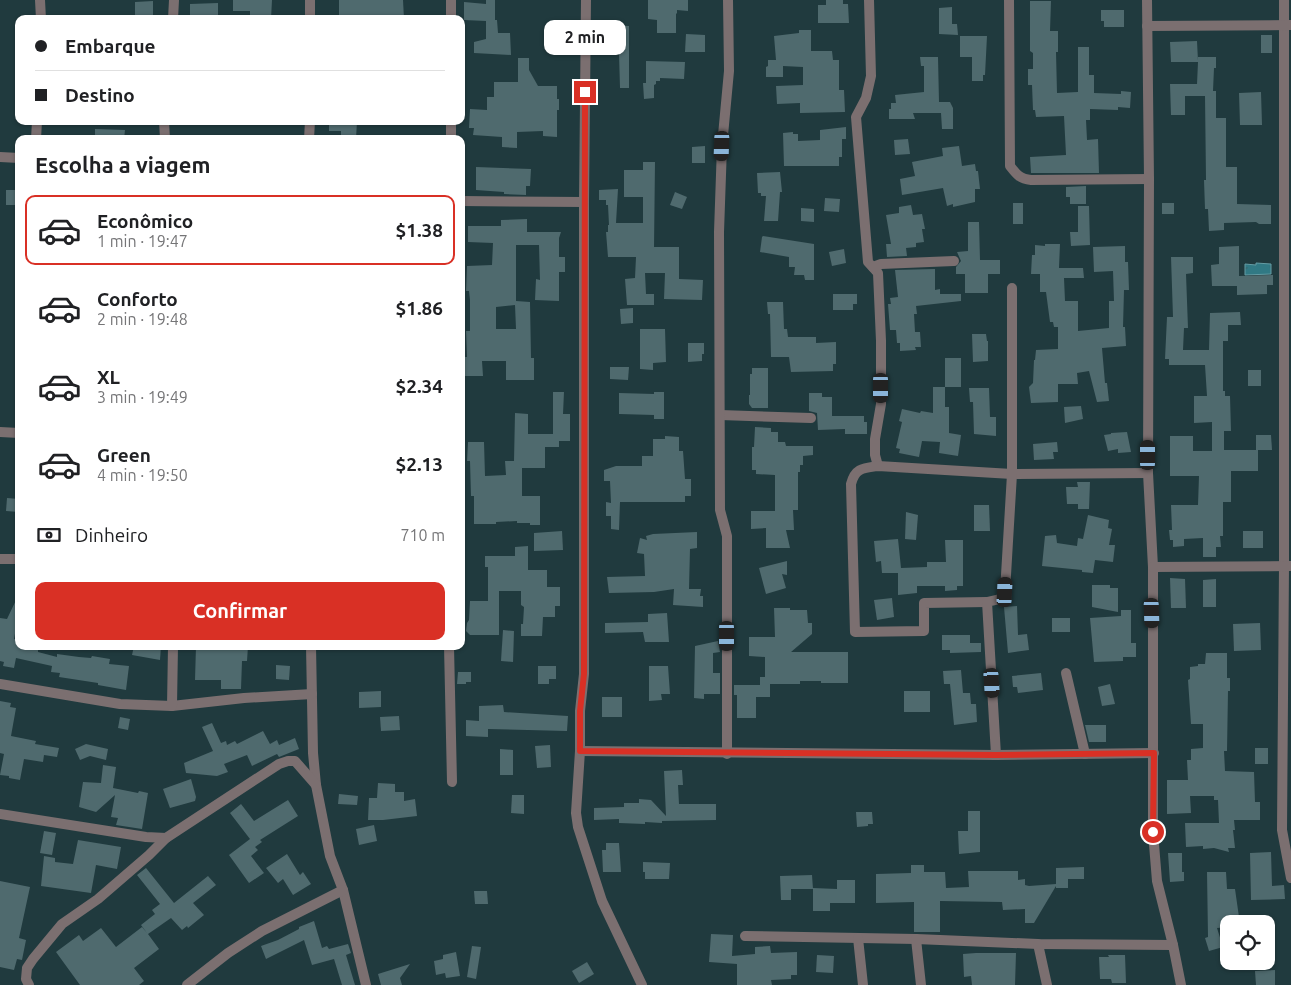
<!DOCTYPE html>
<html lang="pt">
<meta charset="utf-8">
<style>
:root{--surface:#fff;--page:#f6f6f6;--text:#202124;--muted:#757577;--line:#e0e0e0;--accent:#d93025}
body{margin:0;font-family:Ubuntu,sans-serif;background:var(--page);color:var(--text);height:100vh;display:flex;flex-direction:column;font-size:19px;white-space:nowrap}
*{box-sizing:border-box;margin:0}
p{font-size:16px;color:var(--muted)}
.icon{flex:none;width:28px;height:28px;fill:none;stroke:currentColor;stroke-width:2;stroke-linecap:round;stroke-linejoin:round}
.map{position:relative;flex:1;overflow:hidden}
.panel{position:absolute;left:15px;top:135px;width:450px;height:515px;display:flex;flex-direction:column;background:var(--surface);border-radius:10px;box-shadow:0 1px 4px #0004}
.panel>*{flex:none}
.banner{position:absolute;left:15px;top:15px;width:450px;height:110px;border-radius:10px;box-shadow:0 1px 4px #0004;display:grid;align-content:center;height:110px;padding:0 20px;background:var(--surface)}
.fabs{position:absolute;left:1220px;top:915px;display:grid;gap:10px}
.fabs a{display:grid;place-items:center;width:55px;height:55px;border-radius:10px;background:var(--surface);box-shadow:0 1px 4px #0004;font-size:25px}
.end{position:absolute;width:22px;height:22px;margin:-11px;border:6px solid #d93025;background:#fff;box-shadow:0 0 0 2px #fff}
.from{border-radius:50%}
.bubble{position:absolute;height:35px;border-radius:10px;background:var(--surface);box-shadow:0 1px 4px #0004;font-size:16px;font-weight:600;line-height:35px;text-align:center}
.car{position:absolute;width:15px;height:30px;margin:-15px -8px;border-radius:6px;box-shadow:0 0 4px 1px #0007;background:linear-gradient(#222 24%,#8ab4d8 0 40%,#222 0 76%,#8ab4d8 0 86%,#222 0)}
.banner b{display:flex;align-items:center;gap:18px;height:48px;font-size:19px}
.banner b+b{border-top:1px solid var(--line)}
.banner i{width:12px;height:12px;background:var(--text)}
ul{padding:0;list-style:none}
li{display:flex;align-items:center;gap:15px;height:70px;margin:0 10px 8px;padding:0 10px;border:2px solid transparent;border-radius:10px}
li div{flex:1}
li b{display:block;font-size:19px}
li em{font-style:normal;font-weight:600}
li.selected{border-color:var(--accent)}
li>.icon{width:45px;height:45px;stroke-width:1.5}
h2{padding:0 20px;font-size:22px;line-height:60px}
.pay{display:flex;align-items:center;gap:12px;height:55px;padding:0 20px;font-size:19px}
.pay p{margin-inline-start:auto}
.cta{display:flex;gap:10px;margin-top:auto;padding:10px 20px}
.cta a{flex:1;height:58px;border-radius:10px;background:var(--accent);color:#fff;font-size:20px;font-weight:600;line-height:58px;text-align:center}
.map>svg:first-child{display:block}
</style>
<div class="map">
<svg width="1291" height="985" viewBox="0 0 1291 985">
<defs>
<pattern id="water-ripples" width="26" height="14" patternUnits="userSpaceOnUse" patternTransform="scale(1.25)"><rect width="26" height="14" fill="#317984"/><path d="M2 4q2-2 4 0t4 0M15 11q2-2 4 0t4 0" fill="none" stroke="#3a6066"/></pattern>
</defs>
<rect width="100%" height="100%" fill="#203a3e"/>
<polygon fill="url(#water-ripples)" stroke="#649ca4" points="1256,263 1271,264 1271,274 1245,275 1245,264 1256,265"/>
<g fill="#4f6a6e" fill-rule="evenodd">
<polygon points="233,0 272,0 271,19 250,19 250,11 233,11"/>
<polygon points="339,0 403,0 404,19 339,19"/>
<polygon points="486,0 495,0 495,20 497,20 498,33 510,33 511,55 474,53 474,42 486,39 486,21 464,20 464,2 486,4"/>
<polygon points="648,0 688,0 688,11 677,10 677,14 676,13 676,33 657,33 657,20 648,19"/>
<polygon points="826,0 843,0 843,4 848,4 849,23 818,23 818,5 826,5"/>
<polygon points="153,1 153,15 135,16 135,2"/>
<polygon points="1030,1 1051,1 1050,31 1058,31 1058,52 1056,52 1057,93 1078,92 1078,47 1089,47 1089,75 1094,75 1094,93 1121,94 1121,91 1131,92 1130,108 1118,107 1118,110 1090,109 1090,120 1086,120 1087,140 1098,139 1099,173 1031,173 1030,157 1066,155 1064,116 1036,117 1035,110 1033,110 1032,85 1028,85 1028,69 1033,69 1033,53 1030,51"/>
<polygon points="218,3 218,19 190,19 190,4"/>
<polygon points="952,7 952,24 957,24 958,35 939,34 939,8"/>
<polygon points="1101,10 1124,10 1124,27 1104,27 1104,21 1101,21"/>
<polygon points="611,25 629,26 629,88 620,88 619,53 611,53"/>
<polygon points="799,30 811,30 811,51 832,51 833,60 839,60 839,90 844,90 845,112 800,113 800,103 777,104 776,86 803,85 803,67 783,66 783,77 766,77 766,67 768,66 768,60 776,60 774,36 799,33"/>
<polygon points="686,34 705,35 705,52 685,52"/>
<rect x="1261" y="35" width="11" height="18"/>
<polygon points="960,36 987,36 985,75 983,75 983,81 972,81 972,57 960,57"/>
<polygon points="1197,41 1198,61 1198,57 1216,57 1216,68 1214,68 1213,91 1216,91 1216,118 1226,118 1226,167 1237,167 1237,204 1271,205 1271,224 1259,224 1256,222 1224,223 1224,230 1209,231 1208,209 1205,209 1204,180 1206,180 1205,96 1185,96 1185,115 1171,115 1170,84 1197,84 1198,62 1171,62 1170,42"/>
<polygon points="920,57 938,57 939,102 950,102 953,108 953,129 942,129 941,113 913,113 915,119 889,119 889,109 891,109 891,103 896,103 895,95 924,92 924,66 921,66"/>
<polygon points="518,58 529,58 529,70 538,86 557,86 557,99 559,99 559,110 557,110 557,137 543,136 543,131 517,132 517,148 502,147 502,137 473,135 474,128 469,128 470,109 487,110 487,97 494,97 494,82 518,82"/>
<polygon points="646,61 685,62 684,79 660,78 660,81 656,81 656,84 654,85 654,98 644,99 643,83 646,83"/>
<polygon points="1261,92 1262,125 1240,125 1239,93"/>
<polygon points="329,121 357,121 356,139 341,139 341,131 329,131"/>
<polygon points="846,127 846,139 842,139 842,157 839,157 839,166 784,166 783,133 793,132 793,134 798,134 798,141 820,140 820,130"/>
<polygon points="95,129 125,130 124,139 95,139"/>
<polygon points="908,139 910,154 895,155 894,140"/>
<polygon points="705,146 705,163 692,163 692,147"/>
<polygon points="959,146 962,166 975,164 976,171 978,171 980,189 975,189 975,202 953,207 953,204 947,206 943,188 902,195 900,179 915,176 912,162 943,156 942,148"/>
<polygon points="643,162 655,162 654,248 654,247 679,247 679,279 703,280 702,300 664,299 665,273 645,273 646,294 654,294 654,305 627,305 625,279 635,278 636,257 608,257 606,232 608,232 608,225 609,225 608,205 606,205 606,200 599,200 599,190 618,189 616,223 643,223 643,197 624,197 624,170 643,170"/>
<polygon points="476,167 531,169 530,186 526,186 526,195 504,194 504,192 476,190"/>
<polygon points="780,172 782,192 780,192 778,221 764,221 766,196 761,196 761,193 758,193 757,173"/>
<polygon points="1086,186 1086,204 1070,204 1070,197 1066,197 1066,187"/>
<rect x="6" y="190" width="13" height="15"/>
<polygon points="675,192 687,197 682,209 670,205"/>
<polygon points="825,198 840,199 839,212 824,211"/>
<rect x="1013" y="203" width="10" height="21"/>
<rect x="1162" y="203" width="12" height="11"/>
<polygon points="911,205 913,215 922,214 925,229 922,229 924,242 916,243 916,247 906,248 907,256 887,257 886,244 891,244 886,215 899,213 899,207"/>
<polygon points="1078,206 1089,206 1090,245 1071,246 1070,232 1078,232"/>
<polygon points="801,208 814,209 814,222 801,221"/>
<path d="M527,219V232H561L559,238V257H565V272H559V301L535,300L536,279L540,280L539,245H516V301L530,302L531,358H534V380H506V361H482L483,376H462V357H467L466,331H470V300L469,291H466L467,266L492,265L493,243L468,242V226H501V220ZM515,305L516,329H496V307Z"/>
<polygon points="968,222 979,222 980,260 1000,260 1000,274 988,274 988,293 965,293 965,274 956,274 956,267 961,261 957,252 968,251"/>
<polygon points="763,236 814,244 814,280 805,280 804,275 794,275 795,267 789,267 789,257 760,252 762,237"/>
<polygon points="1045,244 1060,244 1059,268 1083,268 1084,278 1064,278 1065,301 1078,301 1078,331 1109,328 1109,301 1114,301 1113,271 1094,272 1093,247 1125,246 1125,262 1128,262 1129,290 1124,290 1123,327 1125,327 1126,346 1102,348 1105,383 1107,383 1109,401 1097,402 1089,371 1077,373 1078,384 1058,384 1058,402 1031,403 1029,387 1033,383 1034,360 1035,360 1036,350 1058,349 1058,327 1054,327 1053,322 1050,322 1046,292 1040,292 1040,274 1031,274 1032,255 1035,255 1035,245 1045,246"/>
<polygon points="1239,246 1239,276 1273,275 1273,285 1267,285 1267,294 1237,295 1237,286 1212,286 1211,265 1219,264 1219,247"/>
<polygon points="844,249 846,263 832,266 829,252"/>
<polygon points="1171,257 1193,257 1193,273 1186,274 1188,328 1184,328 1183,350 1209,350 1210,313 1240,312 1241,325 1228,325 1228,341 1223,341 1223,391 1225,391 1225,396 1230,396 1231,431 1224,431 1224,450 1258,450 1258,471 1231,471 1231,502 1223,502 1223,536 1220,536 1221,547 1216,547 1216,557 1203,557 1203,538 1184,539 1184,546 1173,547 1173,540 1170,540 1169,530 1172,530 1171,505 1198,505 1199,476 1170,476 1170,436 1193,436 1193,451 1212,451 1212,422 1194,423 1194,396 1207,396 1205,365 1169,365 1169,359 1165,359 1167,317 1173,317"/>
<polygon points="935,269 935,290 940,289 940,294 961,294 961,301 916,306 917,314 914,314 915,332 920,332 921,347 915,347 916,350 900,351 900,343 897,343 896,330 890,330 888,304 891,304 890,298 898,297 895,270"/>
<polygon points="833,294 857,294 857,304 853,304 853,310 833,310"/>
<polygon points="767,302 783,302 784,329 787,329 788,337 816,337 816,343 836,342 836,364 833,364 833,371 791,372 789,357 771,357 770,314 768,314"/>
<polygon points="633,308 633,323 621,324 620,309"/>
<polygon points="640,329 665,329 666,362 653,363 653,370 640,369"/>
<polygon points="972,334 986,334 987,341 988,341 988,361 973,362"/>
<polygon points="688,343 704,343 704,354 702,354 702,361 688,362"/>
<rect x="945" y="358" width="16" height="29"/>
<polygon points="610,367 629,367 628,380 610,379"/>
<polygon points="752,368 768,368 768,408 752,408 749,404 749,395 750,395 750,374 752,374"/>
<rect x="1248" y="370" width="13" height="16"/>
<polygon points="933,387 945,387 945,407 949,407 949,433 961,435 958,456 939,453 940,442 922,441 919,457 899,453 900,449 896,448 902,422 899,421 902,409 920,413 921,411 933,413"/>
<polygon points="969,388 989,388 990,417 996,417 996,436 974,434 973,402 970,402"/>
<polygon points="553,392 564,392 563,414 570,414 570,441 559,441 559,447 545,447 545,468 522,468 522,496 540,496 540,525 530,525 530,523 517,523 517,521 496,522 496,524 474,524 474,496 471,496 470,461 467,461 468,442 484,442 485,476 506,475 505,461 514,461 515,413 528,414 528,434 553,434"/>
<polygon points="654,392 664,392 664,419 654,419 654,415 619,414 619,393 654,394"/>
<polygon points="809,393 822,393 822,397 832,397 832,416 864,416 864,422 867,422 867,434 845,434 845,429 818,430 817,413 809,411"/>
<polygon points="1081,406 1083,419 1065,423 1064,407"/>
<polygon points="755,427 771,428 771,432 778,432 778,442 785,442 786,446 813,446 813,455 803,456 803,465 800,465 800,472 798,472 798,510 793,510 794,530 786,530 790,548 766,548 766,528 751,529 751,511 775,511 775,475 756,474 756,470 752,470 752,447 754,447"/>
<polygon points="1127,432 1131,452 1118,453 1118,449 1108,451 1104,435 1111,434 1111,433"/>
<polygon points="1256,435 1271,435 1272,450 1256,450"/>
<polygon points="665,436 679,437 679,451 683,451 685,479 691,479 691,496 685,496 685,502 620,502 619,530 611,529 611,516 606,516 606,502 611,503 610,481 604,481 604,470 616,466 642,466 642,456 653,456 653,439 665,439"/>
<polygon points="1057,442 1058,452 1053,452 1054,459 1034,460 1033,444"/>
<polygon points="1077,482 1090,482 1089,509 1078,509 1078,504 1067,504 1066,487 1078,487"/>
<polygon points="7,498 19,499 19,512 6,511"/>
<polygon points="974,505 989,505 990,531 974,531"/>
<polygon points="906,512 918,515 916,540 905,539"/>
<polygon points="1088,515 1109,520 1108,528 1112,529 1109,545 1115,545 1113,562 1095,560 1093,573 1082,572 1082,570 1042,566 1045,536 1056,535 1057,543 1077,546 1078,538 1083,539"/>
<polygon points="562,531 563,550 534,551 534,533"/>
<rect x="1243" y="531" width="20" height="17"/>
<polygon points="697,532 697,548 690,549 689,589 701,589 700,596 703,596 703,607 673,605 674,589 654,592 609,593 607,577 645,576 644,554 637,553 640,538 647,540 646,536 653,534"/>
<polygon points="898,539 901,568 927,567 927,562 946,562 945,540 963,540 963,586 957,586 957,590 945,591 945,586 917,586 917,593 898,595 898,573 882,573 881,561 876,562 874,541"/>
<polygon points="528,546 528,570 547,570 547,587 560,587 560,606 555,606 555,617 543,617 542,636 521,636 521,624 523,624 524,607 521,605 521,591 499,591 499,635 470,635 466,631 467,623 469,620 470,601 488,601 488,567 485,567 485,556 515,556 515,547"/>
<polygon points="787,561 787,575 782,574 786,588 766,594 759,568"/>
<polygon points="1170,578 1185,579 1186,608 1171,608"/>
<polygon points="1216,579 1216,607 1203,607 1203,580"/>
<polygon points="1092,585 1110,585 1110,588 1118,588 1118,612 1092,607"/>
<polygon points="18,596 19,612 14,639 19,640 19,646 38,649 38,652 57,657 57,654 79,657 91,658 92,656 110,659 109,664 129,666 126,690 98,685 98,683 59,677 60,673 51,672 52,666 16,658 14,668 3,666 4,662 0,661 0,618 7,619"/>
<polygon points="892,598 894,617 877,620 874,600"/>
<polygon points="1017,606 1018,635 1027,634 1029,650 1008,653 1004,607"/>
<polygon points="774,608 790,608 790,610 807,610 808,623 812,623 812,634 791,652 848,652 848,683 821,683 821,681 800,681 800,684 770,684 770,697 756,697 756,718 737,718 737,695 734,695 734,685 760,685 760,677 765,677 765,657 749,656 749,637 775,637"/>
<polygon points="1121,610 1131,610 1131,643 1136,643 1136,657 1123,657 1123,661 1094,662 1090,618 1121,616"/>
<polygon points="667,613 669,642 645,642 643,632 605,633 605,623 648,622 648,614"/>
<rect x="1052" y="618" width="18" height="14"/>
<polygon points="1260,623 1261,650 1234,651 1233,624"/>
<polygon points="503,630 514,631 513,662 501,661"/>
<polygon points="942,635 970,635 970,643 981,643 981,652 950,653 950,650 942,650"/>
<polygon points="718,641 720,652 713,653 713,673 720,673 720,694 704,694 704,699 694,698 695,646"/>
<polygon points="134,646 161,646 160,660 132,655"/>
<polygon points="196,646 248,646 247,661 242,661 241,689 221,689 221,680 195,680"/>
<polygon points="1206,653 1227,653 1227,678 1230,678 1230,691 1228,691 1227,751 1224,751 1225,771 1254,772 1255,802 1260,802 1260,820 1234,820 1235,830 1233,830 1235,848 1228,848 1229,852 1214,848 1203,849 1203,846 1186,847 1185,823 1219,823 1218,800 1214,800 1214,796 1190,796 1191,813 1167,814 1167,780 1188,780 1187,760 1191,760 1191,749 1203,748 1203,724 1191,724 1188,680 1190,679 1190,667 1198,666 1198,664 1205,664"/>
<polygon points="276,665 290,666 289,680 276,679"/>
<polygon points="538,666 556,666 556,679 549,679 549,684 538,684"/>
<polygon points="649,666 668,666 670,694 661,694 662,700 649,701"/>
<polygon points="961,670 963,693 970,693 971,704 976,704 977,722 954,725 950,684 944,684 943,671"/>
<polygon points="458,672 471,672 471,682 466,682 466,684 457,684"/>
<polygon points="1041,673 1043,690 1018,693 1017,687 1013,687 1012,676"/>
<polygon points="1110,684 1115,704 1102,706 1098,687"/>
<polygon points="381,691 381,707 359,708 359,692"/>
<rect x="904" y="691" width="26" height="21"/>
<rect x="602" y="697" width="20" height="20"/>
<polygon points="0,701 11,703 10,707 16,708 11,736 36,741 35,744 59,748 57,757 44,755 43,762 24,759 20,780 9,778 9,776 0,775 4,754 0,753"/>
<polygon points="503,705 504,712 568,716 567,731 488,729 488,737 466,736 466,720 479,721 479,706"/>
<polygon points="399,716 400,730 381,731 380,717"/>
<polygon points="120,717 130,719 128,730 118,728"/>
<polygon points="212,723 221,743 226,741 227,745 235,741 237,744 263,731 270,744 277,740 279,745 295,738 299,749 279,757 277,754 252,766 247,755 224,764 228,772 217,776 186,773 184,763 213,751 202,727"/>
<polygon points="1085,725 1106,725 1106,742 1089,742"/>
<polygon points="86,744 108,749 106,760 90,756 80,760 75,749"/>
<polygon points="550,745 551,767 537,768 535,746"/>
<rect x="1255" y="748" width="13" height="16"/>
<polygon points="500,749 513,750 513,775 500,775"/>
<polygon points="103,765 116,767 113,788 138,793 139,791 148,793 142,829 116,825 118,818 111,817 115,795 96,812 79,807 83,782 101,783"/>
<polygon points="682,770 683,785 678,785 679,804 716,804 716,820 662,821 662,823 645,822 645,824 619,823 619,819 594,820 594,808 624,807 624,803 639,803 639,799 651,800 666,816 664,771"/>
<polygon points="191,779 196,797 195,801 170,808 163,789"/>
<polygon points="378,783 395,784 395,792 404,792 404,801 415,799 417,816 383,820 368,820 369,798 377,798"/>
<polygon points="339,794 358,796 357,805 338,804"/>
<polygon points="512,795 524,795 524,814 511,813"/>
<polygon points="288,800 298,816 260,840 262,842 255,847 258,850 251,856 264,873 249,883 229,855 250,839 230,813 241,804 254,821"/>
<polygon points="968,811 980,811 980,852 959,854 958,831 968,831"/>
<polygon points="856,812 872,812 873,824 868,824 868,826 857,827"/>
<polygon points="374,825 377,841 359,845 356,829"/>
<polygon points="44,831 56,833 52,855 40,853"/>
<polygon points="78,840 121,847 117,869 96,865 91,893 41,886 44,856 55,858 55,862 73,864"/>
<polygon points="606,843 619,843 621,872 603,872 602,850 606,850"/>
<polygon points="1271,852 1272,886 1284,885 1285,899 1251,900 1250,853"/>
<polygon points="1168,853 1182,853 1182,872 1184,872 1184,881 1170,882"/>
<polygon points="287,854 300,875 303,872 311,884 293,895 283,879 278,883 266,868"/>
<polygon points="643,862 670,863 669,879 645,879 645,872 643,872"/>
<polygon points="911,865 924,865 924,872 945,872 946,888 969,887 968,871 1018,871 1018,880 1025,879 1025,885 1029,886 1056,884 1056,868 1084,867 1084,879 1068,879 1068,888 1056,888 1056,886 1034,923 1025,923 1025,909 1003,910 1002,902 940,901 940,932 914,932 914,902 876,903 876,874 911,873"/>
<polygon points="146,868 174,903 208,876 216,885 193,903 204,915 188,928 187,926 182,930 171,918 148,934 159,949 134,968 144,981 139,985 80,985 56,952 79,935 83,941 101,928 116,947 142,927 147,933 141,925 155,914 152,910 160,904 137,875"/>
<polygon points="1207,872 1226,872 1227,889 1235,889 1240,924 1229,924 1229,927 1217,928 1223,947 1209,951 1205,938 1208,937"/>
<polygon points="812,875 813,889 791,889 791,900 781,900 780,876"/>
<polygon points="837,880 855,880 855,903 830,903 830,911 813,911 813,888 837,889"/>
<polygon points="0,881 30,887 19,938 26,940 22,960 17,959 14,970 0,967"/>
<polygon points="474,891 487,891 488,904 475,904"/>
<polygon points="314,921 322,948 327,946 329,949 348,944 351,953 346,955 355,985 342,985 334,959 312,965 304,940 266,959 261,946 278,940 299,929 299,927"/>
<polygon points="711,934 733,935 732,956 755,954 755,947 770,946 771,953 797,952 797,975 791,975 791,979 771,980 772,985 737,985 737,964 709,962"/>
<polygon points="472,946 481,947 476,979 467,977"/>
<polygon points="456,952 460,976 446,978 445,973 436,975 434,961 443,959 443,955"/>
<polygon points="976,953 1016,953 1015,985 972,985 971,976 964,977 963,954"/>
<polygon points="817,955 834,956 833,973 816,972"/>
<polygon points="1108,955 1125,955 1126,983 1112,983 1111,979 1100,979 1099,957 1109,957"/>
<polygon points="587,962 594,974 579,983 572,971"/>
<polygon points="410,964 400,978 402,985 381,985 378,974"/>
<polygon points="1275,970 1275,985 1256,985 1255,971"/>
</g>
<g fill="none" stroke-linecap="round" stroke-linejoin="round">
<g stroke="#7b6f70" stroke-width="10">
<polyline points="40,0 41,19"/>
<polyline points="586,0 584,202 584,674 580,711 580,751 576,813 578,827 602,901 642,985"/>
<polyline points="869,0 871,76 866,98 856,117 868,262 878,273 881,341 881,404 875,439 875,455 878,466"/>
<path d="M1009,0L1010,166C1017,175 1020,179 1031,180L1149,179"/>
<polyline points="1147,0 1149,179 1148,473 1153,567 1153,832 1157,881 1173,945 1181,985"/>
<polyline points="1284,0 1284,566 1282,830 1291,878"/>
<polyline points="173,19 174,0"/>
<polyline points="310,19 310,0"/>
<polyline points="451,19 451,0"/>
<polyline points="1147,26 1291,25"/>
<polyline points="164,121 165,139"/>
<polyline points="36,139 37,121"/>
<polyline points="309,139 310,121"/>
<polyline points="451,139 451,121"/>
<polyline points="0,157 19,158"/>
<polyline points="461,201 584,202"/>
<polyline points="873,267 881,264 954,261"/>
<polyline points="720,415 811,418"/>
<polyline points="0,432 19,433"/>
<polyline points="0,559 19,559"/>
<polyline points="1153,567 1291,566"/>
<path d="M987,602L924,603V631L855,632L851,484C855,468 863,468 878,466L1012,474L1148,473"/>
<polyline points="311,646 313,753 316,785 330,856 343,890 366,985"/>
<polyline points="449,646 452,782"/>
<polyline points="1066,673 1085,754"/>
<polyline points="0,684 120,704 172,706 244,698 312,694"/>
<polyline points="172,706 173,646"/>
<polyline points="580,751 996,755 1154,753"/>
<polyline points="727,754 727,536 720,510 719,232 722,146 729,71 728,0"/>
<polyline points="996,755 987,602 1000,599 1005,592 1012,474 1012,288"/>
<polyline points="0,814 146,837 166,838"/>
<polyline points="745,936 916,939"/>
<polyline points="858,938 863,985"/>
<polyline points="1038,944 1047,985"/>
<polyline points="29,985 26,979 27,968 33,959 62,924 98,899 149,855 166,838 279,764 288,761 295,761 316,785"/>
<polyline points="187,985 228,953 262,931 343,890"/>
<polyline points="921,985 916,939 1038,944 1173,945"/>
</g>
</g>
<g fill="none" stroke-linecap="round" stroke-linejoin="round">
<polyline stroke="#d93025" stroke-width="6" points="585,92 584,674 580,711 580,751 996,755 1154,753 1153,832"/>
</g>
</svg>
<div class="fabs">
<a><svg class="icon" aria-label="locate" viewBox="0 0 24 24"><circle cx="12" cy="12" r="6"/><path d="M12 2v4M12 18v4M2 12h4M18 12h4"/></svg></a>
</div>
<i class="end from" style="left:1153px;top:832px"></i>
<i class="end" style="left:585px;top:92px"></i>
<div class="bubble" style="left:544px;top:20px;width:82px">2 min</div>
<i class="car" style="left:722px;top:146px;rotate:182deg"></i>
<i class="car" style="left:881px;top:388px;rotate:180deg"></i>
<i class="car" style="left:1148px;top:455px;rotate:0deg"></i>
<i class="car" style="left:1005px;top:592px;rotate:3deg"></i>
<i class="car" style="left:1152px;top:613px;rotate:178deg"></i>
<i class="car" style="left:727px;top:636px;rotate:180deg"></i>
<i class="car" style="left:992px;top:683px;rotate:176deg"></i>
<div class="banner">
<b><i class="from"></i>Embarque</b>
<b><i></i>Destino</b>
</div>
<section class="panel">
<h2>Escolha a viagem</h2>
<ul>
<li class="selected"><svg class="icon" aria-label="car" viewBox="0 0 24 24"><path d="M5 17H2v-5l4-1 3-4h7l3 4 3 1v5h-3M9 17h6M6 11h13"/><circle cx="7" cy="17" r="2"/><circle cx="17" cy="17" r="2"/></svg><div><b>Econômico</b><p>1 min · 19:47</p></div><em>$1.38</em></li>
<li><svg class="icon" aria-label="car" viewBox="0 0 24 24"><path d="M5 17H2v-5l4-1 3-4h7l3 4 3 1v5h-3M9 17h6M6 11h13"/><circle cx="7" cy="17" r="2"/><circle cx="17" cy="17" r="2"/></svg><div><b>Conforto</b><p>2 min · 19:48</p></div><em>$1.86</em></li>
<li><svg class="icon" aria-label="car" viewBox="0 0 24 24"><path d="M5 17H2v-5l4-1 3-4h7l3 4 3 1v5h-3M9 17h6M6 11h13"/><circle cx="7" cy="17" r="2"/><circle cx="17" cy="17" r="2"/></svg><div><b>XL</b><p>3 min · 19:49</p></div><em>$2.34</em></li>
<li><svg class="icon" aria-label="car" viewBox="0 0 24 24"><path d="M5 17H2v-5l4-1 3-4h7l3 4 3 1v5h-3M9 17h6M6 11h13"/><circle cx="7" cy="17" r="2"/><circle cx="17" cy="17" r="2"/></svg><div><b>Green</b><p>4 min · 19:50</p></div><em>$2.13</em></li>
</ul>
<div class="pay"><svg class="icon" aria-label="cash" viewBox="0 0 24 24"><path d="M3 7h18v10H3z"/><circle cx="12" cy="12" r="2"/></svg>Dinheiro<p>710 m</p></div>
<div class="cta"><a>Confirmar</a></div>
</section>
</div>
